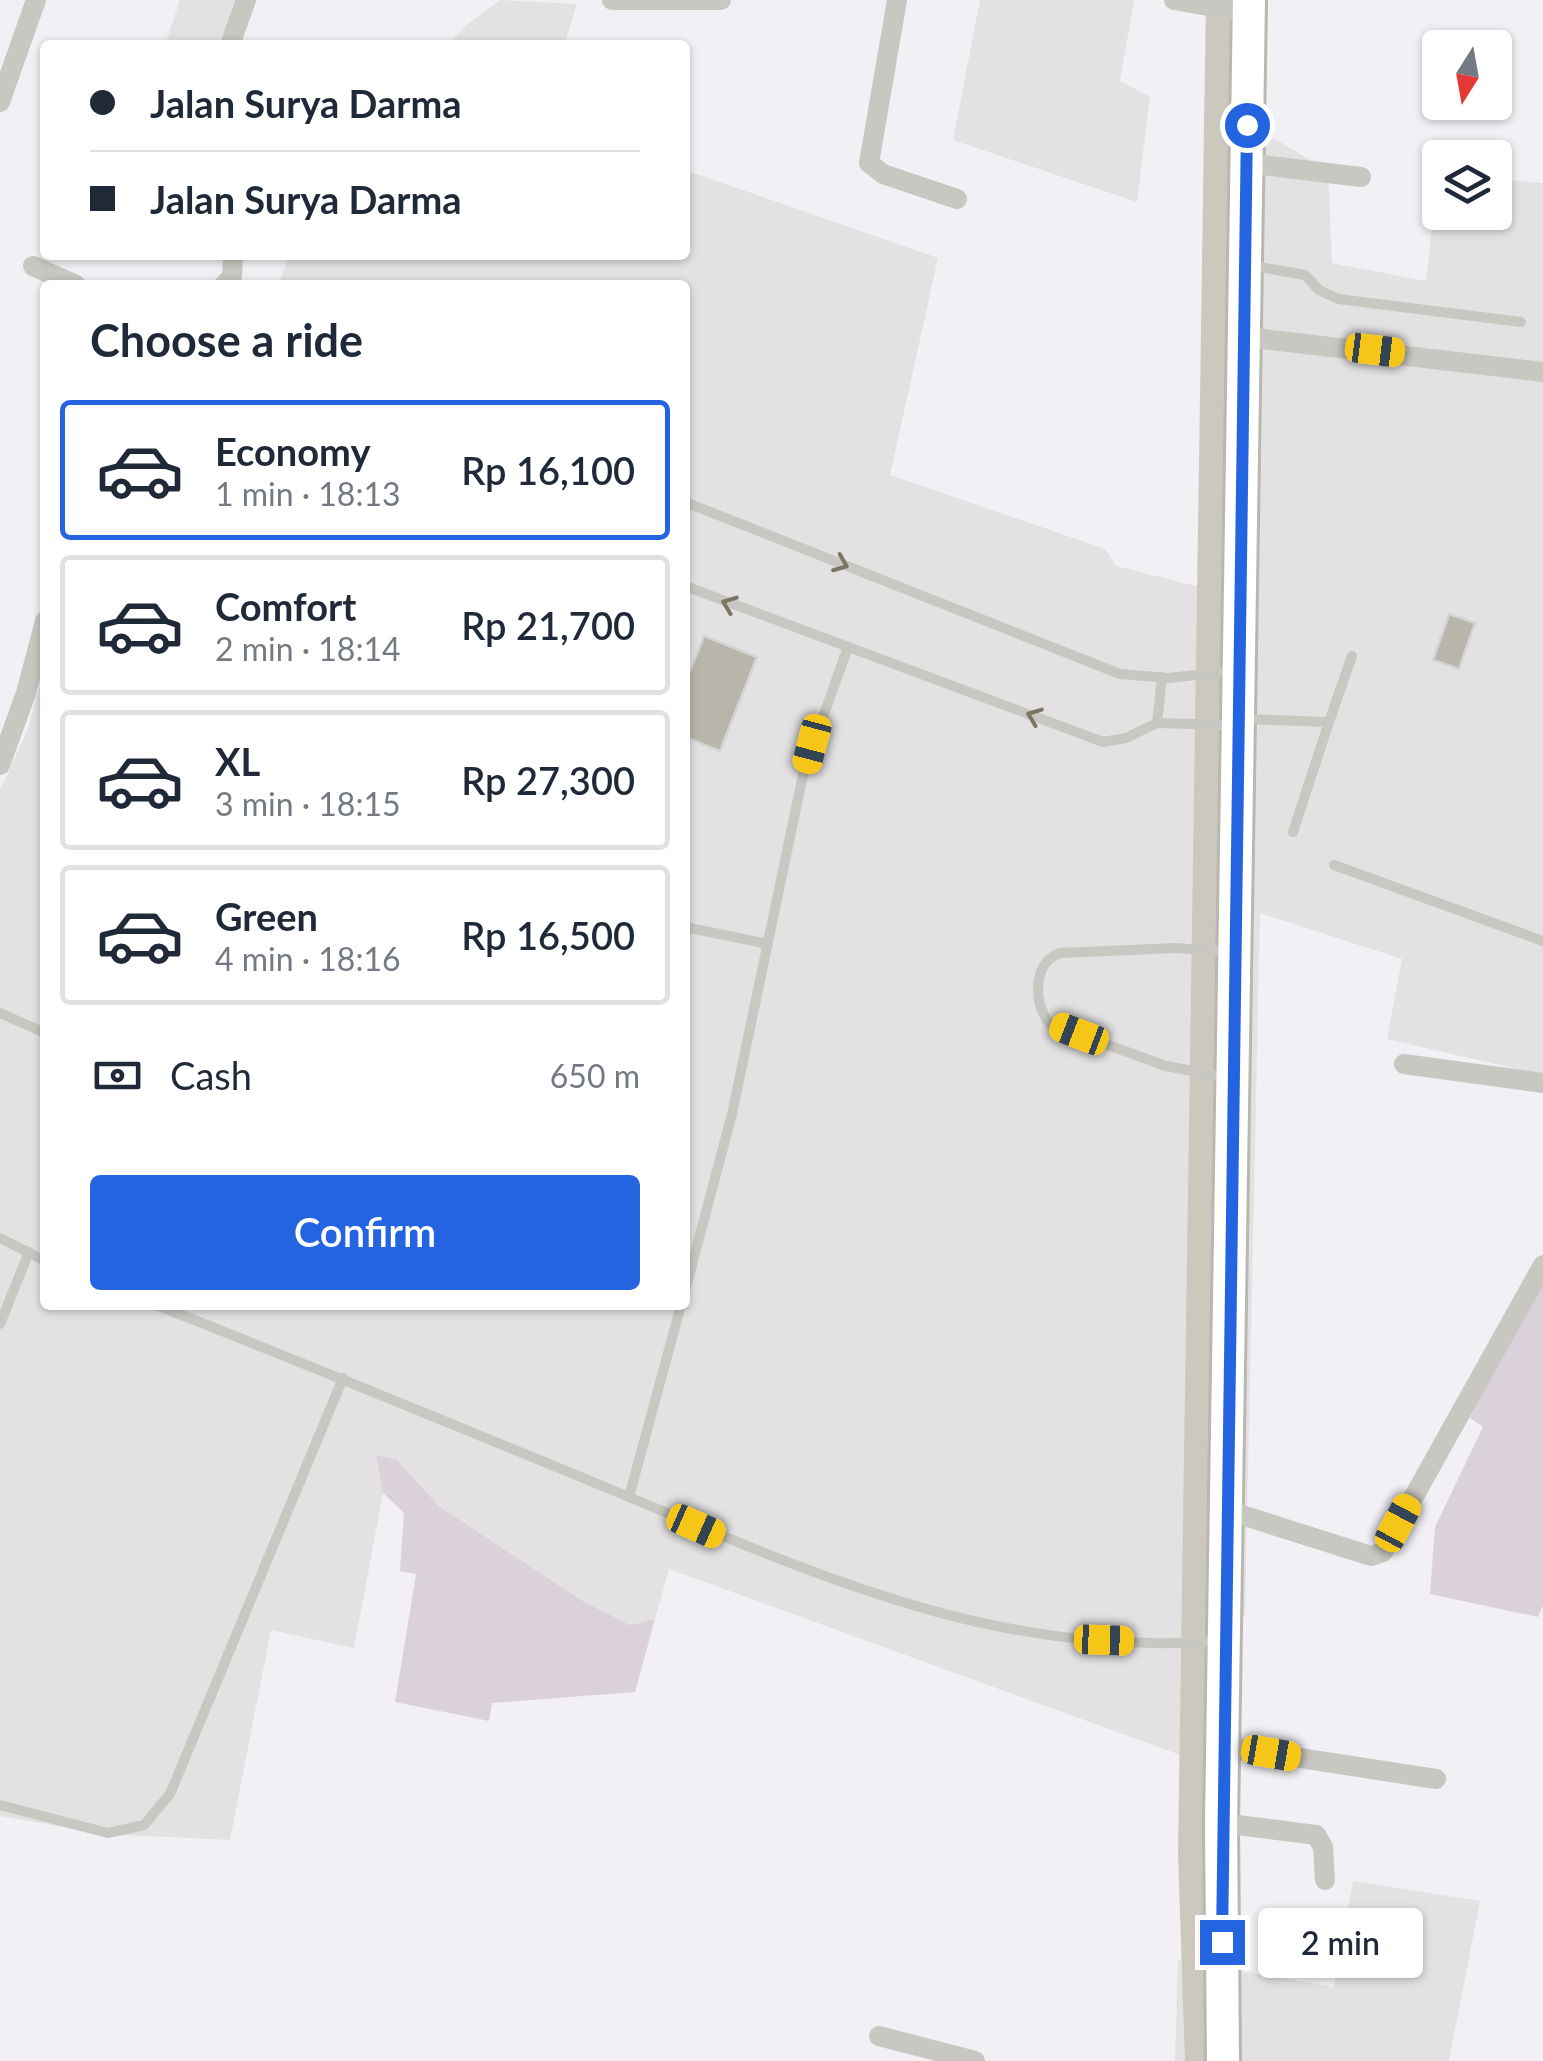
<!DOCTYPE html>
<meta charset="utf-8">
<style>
:root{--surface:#fff;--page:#f2f2f3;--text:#1f2937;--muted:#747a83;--line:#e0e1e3;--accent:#2464e0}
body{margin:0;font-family:Lato,sans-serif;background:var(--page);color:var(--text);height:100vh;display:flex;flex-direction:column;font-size:38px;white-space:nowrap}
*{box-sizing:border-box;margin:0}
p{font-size:32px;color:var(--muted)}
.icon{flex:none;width:55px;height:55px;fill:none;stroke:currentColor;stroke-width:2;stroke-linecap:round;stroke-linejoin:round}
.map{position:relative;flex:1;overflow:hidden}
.sheet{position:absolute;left:40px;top:280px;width:650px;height:1030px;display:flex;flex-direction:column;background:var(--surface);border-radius:10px;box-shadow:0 2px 8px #0004}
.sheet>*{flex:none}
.guide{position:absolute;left:40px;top:40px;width:650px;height:220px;border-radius:10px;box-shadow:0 2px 8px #0004;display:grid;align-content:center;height:220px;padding:0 50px;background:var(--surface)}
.needle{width:65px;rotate:191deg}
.fabs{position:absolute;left:1422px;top:30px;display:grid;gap:20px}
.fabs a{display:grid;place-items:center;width:90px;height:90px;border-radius:10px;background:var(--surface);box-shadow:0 2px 8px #0004;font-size:50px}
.end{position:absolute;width:45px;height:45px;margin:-22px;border:12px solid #2464e0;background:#fff;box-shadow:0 0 0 5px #fff}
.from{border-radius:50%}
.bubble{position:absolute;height:70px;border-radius:10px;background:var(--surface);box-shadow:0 2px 8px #0004;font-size:32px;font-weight:600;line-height:70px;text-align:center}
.car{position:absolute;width:30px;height:60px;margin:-30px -15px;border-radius:12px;box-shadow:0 0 8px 2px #0007;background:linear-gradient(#f5c518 24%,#345 0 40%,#f5c518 0 76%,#345 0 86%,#f5c518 0)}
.guide b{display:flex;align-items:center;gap:35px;height:95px;font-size:38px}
.guide b+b{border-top:2px solid var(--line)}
.guide i{width:25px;height:25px;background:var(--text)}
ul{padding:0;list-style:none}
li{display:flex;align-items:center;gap:30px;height:140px;margin:0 20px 15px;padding:0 30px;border:5px solid var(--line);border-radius:10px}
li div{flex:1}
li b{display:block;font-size:38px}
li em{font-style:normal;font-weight:600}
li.active{border-color:var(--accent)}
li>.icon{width:90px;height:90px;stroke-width:1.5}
h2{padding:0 50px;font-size:45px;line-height:120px}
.pay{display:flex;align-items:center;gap:25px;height:110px;padding:0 50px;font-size:38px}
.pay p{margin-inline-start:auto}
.primary-button{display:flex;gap:20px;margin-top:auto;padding:20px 50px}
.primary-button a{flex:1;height:115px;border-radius:10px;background:var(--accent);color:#fff;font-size:40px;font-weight:600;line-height:115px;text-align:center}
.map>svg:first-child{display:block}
</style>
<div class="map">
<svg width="1543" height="2061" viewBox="0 0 1543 2061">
<rect width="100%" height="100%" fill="#f2f0f4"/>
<g fill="#e3e1e2">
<polygon points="180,0 255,0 239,45 165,45"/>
<polygon points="500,0 577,4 564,45 449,45 465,26"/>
<polygon points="980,0 1134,0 1120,81 1150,97 1137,202 953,140"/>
<polygon points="1204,96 1328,171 1332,263 1426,281 1438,175 1440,212 1495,212 1495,179 1543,183 1543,1075 1387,1039 1402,959 1260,913 1245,1616 1189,1619 1186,1757 669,1569 655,1619 630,1625 581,1600 439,1506 396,1459 377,1456 383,1493 354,1648 271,1630 230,1840 104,1834 0,1816 0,790 27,731 45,667 45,1305 685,1305 685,285 278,285 290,255 685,255 685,170 938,258 890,475 1105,549 1116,566 1200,587"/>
<polygon points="1353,1881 1480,1901 1449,2061 1175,2061 1178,1960 1334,1987"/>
</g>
<g fill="#dbd1db">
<polygon points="1543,1285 1543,1605 1538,1617 1430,1594 1435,1527 1483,1427 1470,1418 1518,1319"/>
<polygon points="376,1455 396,1459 439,1506 581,1600 630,1625 655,1619 635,1692 492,1703 489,1721 395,1702 416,1574 400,1571 404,1513 383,1493"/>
</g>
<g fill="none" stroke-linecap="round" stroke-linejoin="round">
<polyline stroke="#cdc8be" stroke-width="32" points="1201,2061 1194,1853 1222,0"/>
</g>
<g fill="#b8b5aa" stroke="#d4d3d5" stroke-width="2.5">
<polygon points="1449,614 1475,623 1459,669 1433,660"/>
<polygon points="704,636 757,657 720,751 685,737 685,684"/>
</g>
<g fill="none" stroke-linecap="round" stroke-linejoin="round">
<defs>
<polyline id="primary" points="1223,2061 1221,1823 1249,0"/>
</defs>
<use href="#primary" stroke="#b8b7b0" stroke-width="38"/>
<g stroke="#c8c7c1" stroke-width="10">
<polyline points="1248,265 1305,275 1319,290 1338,299 1521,322"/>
<polyline points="685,502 1120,674 1168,678 1236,671"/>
<polyline points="685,586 1103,742 1126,738 1157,723 1162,677"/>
<polyline points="1244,719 1329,722 1293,832"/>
<polyline points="1329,722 1352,656"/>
<polyline points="1157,723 1232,725"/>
<polyline points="1334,865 1543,941"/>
<polyline points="685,927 768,944"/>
<polyline points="0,1013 45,1033"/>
<path d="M1225,1077L1166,1066L1050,1024C1033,1004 1032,963 1060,953L1176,948L1229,952"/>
<polyline points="0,1238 45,1261"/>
<polyline points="685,1291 732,1114 804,770 847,650"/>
<path d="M156,1305C305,1363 452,1424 600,1485C804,1569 990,1659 1218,1641"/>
<polyline points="0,1324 29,1252"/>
<polyline points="629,1497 681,1305"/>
<polyline points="0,1805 108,1833 144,1825 170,1794 343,1378"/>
</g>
<g stroke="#c8c7c1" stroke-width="20">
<polyline points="612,0 721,0"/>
<polyline points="897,0 869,163 883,174 957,199"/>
<polyline points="1174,0 1248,13"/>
<polyline points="230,45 246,0"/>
<polyline points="0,102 36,0"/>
<polyline points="1247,163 1361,177"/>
<polyline points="33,266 76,285"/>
<polyline points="224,285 232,277 233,255"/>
<polyline points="1246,337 1543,372"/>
<polyline points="0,765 26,693 45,621"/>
<polyline points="1404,1064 1543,1083"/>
<polyline points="1226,1510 1371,1556 1383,1552 1543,1265"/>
<polyline points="1222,1746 1436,1779"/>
<polyline points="1221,1823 1316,1835 1323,1847 1325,1880"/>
<polyline points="879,2036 975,2061"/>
</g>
<use href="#primary" stroke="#fff" stroke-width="32"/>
</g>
<defs><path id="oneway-chevron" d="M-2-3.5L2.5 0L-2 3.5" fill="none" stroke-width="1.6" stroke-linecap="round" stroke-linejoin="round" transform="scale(2.5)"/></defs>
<g stroke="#7a7660">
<use href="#oneway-chevron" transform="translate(841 564) rotate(22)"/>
<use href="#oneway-chevron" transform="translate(729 604) rotate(-159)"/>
<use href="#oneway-chevron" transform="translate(1034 716) rotate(-159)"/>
</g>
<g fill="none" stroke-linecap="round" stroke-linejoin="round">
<polyline stroke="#2464e0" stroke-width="12" points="1222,1942 1247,125"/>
</g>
</svg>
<div class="fabs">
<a><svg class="needle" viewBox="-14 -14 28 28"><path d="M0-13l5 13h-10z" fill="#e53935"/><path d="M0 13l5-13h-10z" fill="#747a83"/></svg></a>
<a><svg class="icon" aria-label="layers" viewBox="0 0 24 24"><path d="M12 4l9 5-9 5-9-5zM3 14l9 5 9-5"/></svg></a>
</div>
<i class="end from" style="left:1247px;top:125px"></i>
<i class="end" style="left:1222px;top:1942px"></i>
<div class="bubble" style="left:1258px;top:1908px;width:165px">2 min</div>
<i class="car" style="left:1375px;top:350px;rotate:97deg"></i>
<i class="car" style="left:812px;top:744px;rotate:195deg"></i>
<i class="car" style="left:1079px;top:1034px;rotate:291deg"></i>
<i class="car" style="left:1398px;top:1523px;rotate:28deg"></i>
<i class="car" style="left:696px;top:1526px;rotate:114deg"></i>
<i class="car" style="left:1104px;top:1640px;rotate:92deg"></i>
<i class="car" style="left:1271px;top:1753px;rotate:100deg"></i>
<div class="guide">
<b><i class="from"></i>Jalan Surya Darma</b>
<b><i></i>Jalan Surya Darma</b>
</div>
<section class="sheet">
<h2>Choose a ride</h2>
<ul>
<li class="active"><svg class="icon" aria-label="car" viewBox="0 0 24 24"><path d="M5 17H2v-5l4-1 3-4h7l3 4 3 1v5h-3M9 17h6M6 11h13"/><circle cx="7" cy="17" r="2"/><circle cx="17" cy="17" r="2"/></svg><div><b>Economy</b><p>1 min · 18:13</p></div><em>Rp 16,100</em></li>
<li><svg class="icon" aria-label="car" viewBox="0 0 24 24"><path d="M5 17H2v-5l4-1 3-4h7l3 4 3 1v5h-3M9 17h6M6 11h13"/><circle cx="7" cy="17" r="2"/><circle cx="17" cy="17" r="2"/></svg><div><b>Comfort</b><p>2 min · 18:14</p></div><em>Rp 21,700</em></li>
<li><svg class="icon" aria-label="car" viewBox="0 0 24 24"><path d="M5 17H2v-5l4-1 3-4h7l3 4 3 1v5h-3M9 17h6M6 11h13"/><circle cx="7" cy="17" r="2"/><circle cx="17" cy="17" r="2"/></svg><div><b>XL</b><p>3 min · 18:15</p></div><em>Rp 27,300</em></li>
<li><svg class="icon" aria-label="car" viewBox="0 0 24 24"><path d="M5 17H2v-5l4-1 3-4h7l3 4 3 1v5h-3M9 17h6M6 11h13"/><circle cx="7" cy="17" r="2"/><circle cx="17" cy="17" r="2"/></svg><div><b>Green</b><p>4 min · 18:16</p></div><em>Rp 16,500</em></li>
</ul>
<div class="pay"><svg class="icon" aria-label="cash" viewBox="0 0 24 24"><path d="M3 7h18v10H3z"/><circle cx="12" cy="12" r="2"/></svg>Cash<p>650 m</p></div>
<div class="primary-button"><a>Confirm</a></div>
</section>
</div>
